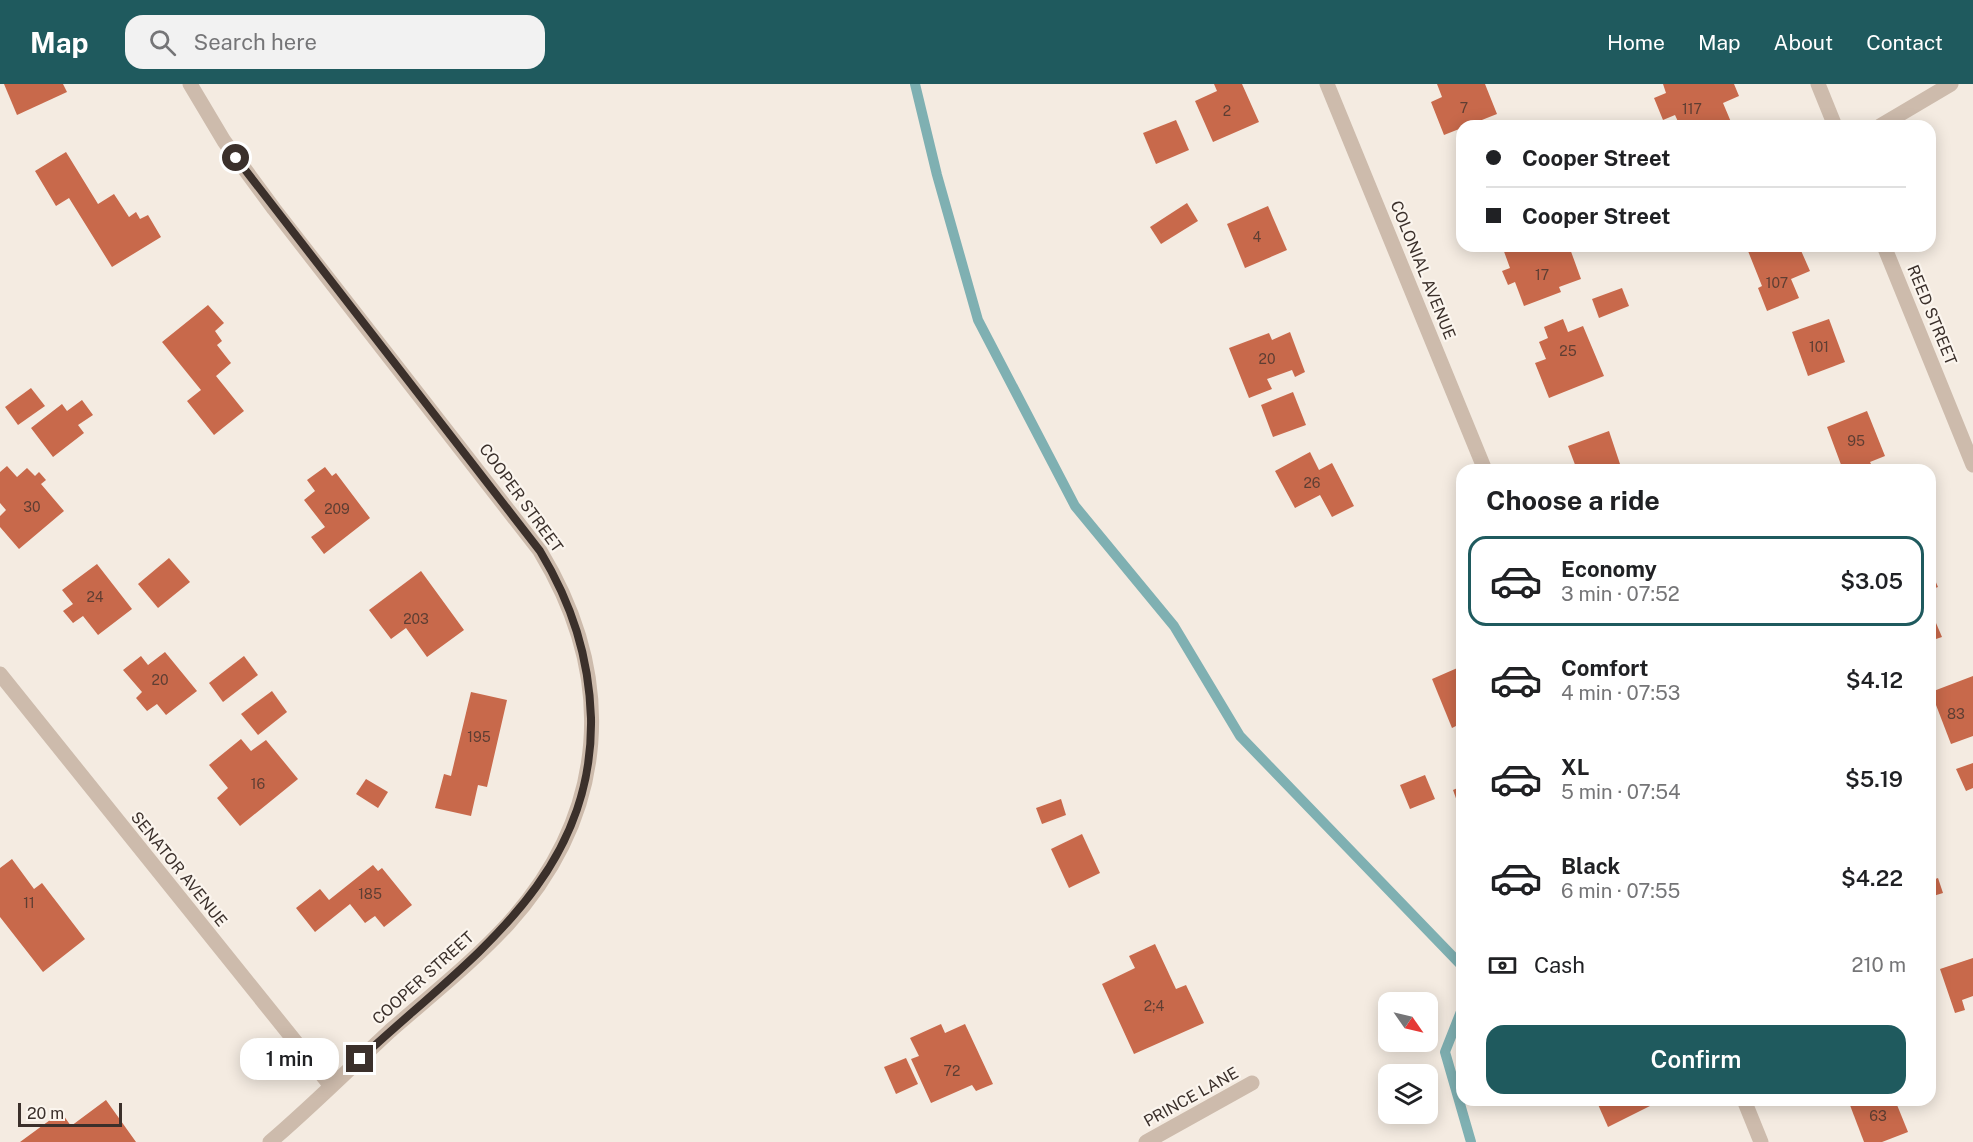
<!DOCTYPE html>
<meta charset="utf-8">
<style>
:root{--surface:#fff;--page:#f2f2f2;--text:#202124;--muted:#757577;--line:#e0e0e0;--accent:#1f5a5e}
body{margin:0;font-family:"Public Sans",sans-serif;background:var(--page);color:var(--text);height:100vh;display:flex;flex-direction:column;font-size:22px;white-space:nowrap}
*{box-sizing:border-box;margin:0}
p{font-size:20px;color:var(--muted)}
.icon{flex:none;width:33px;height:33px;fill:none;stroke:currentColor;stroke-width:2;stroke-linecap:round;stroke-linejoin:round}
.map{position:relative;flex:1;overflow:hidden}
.panel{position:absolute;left:1456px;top:380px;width:480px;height:642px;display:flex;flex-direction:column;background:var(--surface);border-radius:18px;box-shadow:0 3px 15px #0003}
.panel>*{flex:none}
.guide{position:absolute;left:1456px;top:36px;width:480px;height:132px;border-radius:18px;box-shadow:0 3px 15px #0003;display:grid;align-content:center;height:132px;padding:0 30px;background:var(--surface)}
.needle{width:39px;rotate:124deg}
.buttons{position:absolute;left:1378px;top:908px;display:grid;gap:12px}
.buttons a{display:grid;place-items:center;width:60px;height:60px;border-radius:12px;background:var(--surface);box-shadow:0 3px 15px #0003;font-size:30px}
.scale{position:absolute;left:18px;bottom:15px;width:104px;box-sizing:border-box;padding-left:6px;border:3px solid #3b302b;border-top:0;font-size:16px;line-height:21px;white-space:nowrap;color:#3b302b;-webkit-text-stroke:4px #fbf5ee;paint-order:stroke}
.end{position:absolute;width:27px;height:27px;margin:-14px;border:8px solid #3b302b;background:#fff;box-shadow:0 0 0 3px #fff}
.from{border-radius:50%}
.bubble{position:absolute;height:42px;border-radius:18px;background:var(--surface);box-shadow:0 3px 15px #0003;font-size:20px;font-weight:600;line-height:42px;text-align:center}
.guide b{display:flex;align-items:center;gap:21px;height:57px;font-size:22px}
.guide b+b{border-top:2px solid var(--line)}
.guide i{width:15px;height:15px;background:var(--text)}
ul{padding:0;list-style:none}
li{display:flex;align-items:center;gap:18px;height:90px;margin:0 12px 9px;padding:0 18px;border:3px solid transparent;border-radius:18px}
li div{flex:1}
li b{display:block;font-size:22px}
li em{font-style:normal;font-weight:600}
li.current{border-color:var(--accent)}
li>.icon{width:54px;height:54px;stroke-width:1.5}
h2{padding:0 30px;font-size:27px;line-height:72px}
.pay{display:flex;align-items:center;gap:15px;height:66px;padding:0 30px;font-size:22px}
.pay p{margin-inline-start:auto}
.action{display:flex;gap:12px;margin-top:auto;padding:12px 30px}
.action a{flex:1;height:69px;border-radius:18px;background:var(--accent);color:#fff;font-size:24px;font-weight:600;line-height:69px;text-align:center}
header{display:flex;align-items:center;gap:36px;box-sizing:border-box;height:84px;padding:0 30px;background:var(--accent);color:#fff}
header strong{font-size:28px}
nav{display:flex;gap:33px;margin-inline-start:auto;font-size:21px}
.search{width:420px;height:54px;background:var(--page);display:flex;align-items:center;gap:15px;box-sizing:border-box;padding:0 21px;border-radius:18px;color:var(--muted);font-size:22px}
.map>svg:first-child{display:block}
</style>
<header>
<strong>Map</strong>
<div class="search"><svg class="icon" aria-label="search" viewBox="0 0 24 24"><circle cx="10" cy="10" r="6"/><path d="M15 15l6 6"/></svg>Search here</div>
<nav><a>Home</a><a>Map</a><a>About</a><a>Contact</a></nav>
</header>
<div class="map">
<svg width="1973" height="1058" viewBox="0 0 1973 1058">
<rect width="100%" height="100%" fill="#f4ebe1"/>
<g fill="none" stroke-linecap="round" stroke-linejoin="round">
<g stroke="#7fb0b2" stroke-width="10">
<polyline points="915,0 937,91 978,236 1075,422 1174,542 1240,652 1462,882"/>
<polyline points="1462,925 1445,968 1471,1058"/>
</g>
</g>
<g fill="#c8694b">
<polygon points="4,0 63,0 67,8 17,31"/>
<polygon points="1214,0 1242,0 1259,38 1213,58 1195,17 1217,7"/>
<polygon points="1437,0 1485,0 1497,30 1444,51 1431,18 1442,13"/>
<polygon points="1663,0 1734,0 1739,12 1723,19 1731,38 1721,42 1680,42 1675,31 1663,36 1654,14 1666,9"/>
<polygon points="1176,36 1189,66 1156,80 1143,49"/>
<polygon points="66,68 98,120 114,110 129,133 136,128 140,135 148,131 161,153 112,183 69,114 56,122 35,87"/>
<polygon points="1187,119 1198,137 1161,160 1150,143"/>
<polygon points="1268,122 1287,166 1245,184 1227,140"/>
<polygon points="1502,162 1569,162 1581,195 1559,203 1561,208 1524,222 1515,198 1508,201 1502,187 1510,184"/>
<polygon points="1746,162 1799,162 1810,187 1791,195 1799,214 1767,227 1758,204 1762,202"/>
<polygon points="1622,204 1629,222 1599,234 1592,215"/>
<polygon points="208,221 224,239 215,247 222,257 217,261 231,279 216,292 244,327 214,351 187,317 201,306 162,258"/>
<polygon points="1563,235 1568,248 1583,242 1604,292 1549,314 1535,279 1546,275 1539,258 1548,254 1544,243"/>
<polygon points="1829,235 1845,278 1808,292 1792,248"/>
<polygon points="1290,248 1305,288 1295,293 1292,286 1267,295 1272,305 1249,314 1229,264 1269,249 1272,256"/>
<polygon points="31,304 45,322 18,341 5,323"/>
<polygon points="1293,308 1306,341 1273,353 1261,321"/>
<polygon points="82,316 93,331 78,341 84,349 53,373 31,344 62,320 67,327"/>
<polygon points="1867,327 1885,372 1870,378 1874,386 1843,386 1827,343"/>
<polygon points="1609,347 1622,386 1577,386 1568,362"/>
<polygon points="1310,368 1319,386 1332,379 1354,422 1332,433 1320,411 1295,424 1275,387"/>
<polygon points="7,382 17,393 27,384 35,392 39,388 46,396 41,400 64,427 19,465 0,443 0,432 6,426 0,419 0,388"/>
<polygon points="325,383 332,392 336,389 370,434 324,470 311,453 325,443 304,416 315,407 307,396"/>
<polygon points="169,474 190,498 158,524 138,500"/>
<polygon points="97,480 132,525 98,551 83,532 73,539 63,527 73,520 62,506"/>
<polygon points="1930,485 1938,503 1930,506"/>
<polygon points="421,487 464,546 427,573 406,544 391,555 369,526"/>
<polygon points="1930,525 1942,553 1930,557"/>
<polygon points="165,568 197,607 166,631 157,620 147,627 136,614 142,608 123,586 141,572 148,581"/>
<polygon points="244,572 258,591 223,618 209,599"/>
<polygon points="1462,582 1462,639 1452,644 1432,595"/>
<polygon points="1973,592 1973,652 1951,660 1931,608"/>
<polygon points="272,607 287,628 258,651 241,630"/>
<polygon points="471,608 507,616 487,703 478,701 471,732 435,724 444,690 451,692"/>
<polygon points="241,655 251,667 266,656 298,695 240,742 217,714 228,704 209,681"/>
<polygon points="1973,679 1973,704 1966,707 1956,685"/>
<polygon points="1425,691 1435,715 1410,725 1400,701"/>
<polygon points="366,695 388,708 378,724 356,710"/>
<polygon points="1462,702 1462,731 1453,706"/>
<polygon points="1061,715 1066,731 1042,740 1036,724"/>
<polygon points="1082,750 1100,789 1069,804 1051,765"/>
<polygon points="12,775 34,805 42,799 85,855 43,888 0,833 0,784"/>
<polygon points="373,781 378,787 382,784 412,821 384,843 375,832 365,839 350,820 315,848 296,824 320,805 329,816"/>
<polygon points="1938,794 1943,809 1930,813 1930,797"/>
<polygon points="1155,860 1176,905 1186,901 1204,939 1134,970 1102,900 1135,884 1129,872"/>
<polygon points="1973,874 1973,912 1962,916 1965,926 1955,929 1940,885"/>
<polygon points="941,940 945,949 965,940 993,1000 976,1007 972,1001 931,1019 911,975 919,972 910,954"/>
<polygon points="906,974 918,1000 896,1010 884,983"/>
<polygon points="106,1016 136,1058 20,1058 61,1028 71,1042"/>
<polygon points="1596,1016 1657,1016 1658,1018 1608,1043"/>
<polygon points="1848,1016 1895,1016 1908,1048 1882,1058 1864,1058"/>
</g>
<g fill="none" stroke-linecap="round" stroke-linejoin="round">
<g stroke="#cdbbac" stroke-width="15">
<polyline points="1327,0 1485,386"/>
<polyline points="1818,0 1835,42"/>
<polyline points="1880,42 1951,0"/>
<polyline points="1884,162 1973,381"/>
<polyline points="0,590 331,1002"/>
<polyline points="1744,1016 1761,1058"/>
<polyline points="1146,1058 1252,999"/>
</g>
<path stroke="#cdbbac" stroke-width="15" d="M190,0L224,57L274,125L540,467C617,594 609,728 508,840C472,879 430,912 390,947C350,984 311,1023 270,1058"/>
</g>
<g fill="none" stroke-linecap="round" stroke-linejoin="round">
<path stroke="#3b302b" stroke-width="8" d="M236,74L540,467C572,520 589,573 591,634C594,796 465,877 360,975"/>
</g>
<g text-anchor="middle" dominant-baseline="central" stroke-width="4.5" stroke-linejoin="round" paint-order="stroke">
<g font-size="14" fill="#5e3e33">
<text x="1464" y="24">7</text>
<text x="1692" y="25">117</text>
<text x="1227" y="27">2</text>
<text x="1257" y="153">4</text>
<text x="1542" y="191">17</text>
<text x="1777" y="199">107</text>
<text x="1819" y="263">101</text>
<text x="1568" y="267">25</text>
<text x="1267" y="275">20</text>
<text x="1856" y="357">95</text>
<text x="1312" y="399">26</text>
<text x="32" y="423">30</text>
<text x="337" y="425">209</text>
<text x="95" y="513">24</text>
<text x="416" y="535">203</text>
<text x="160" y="596">20</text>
<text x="1956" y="630">83</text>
<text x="479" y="653">195</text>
<text x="258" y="700">16</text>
<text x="370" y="810">185</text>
<text x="29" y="819">11</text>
<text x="1154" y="922">2;4</text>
<text x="952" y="987">72</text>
<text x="1878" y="1032">63</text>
</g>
<g font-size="16" fill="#3b302b" stroke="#fbf5ee">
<text transform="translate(1423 186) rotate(68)">COLONIAL AVENUE</text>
<text transform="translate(1932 231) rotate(68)">REED STREET</text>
<text transform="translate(521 414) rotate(54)">COOPER STREET</text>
<text transform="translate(179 785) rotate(51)">SENATOR AVENUE</text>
<text transform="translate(423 894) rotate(-42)">COOPER STREET</text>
<text transform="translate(1191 1013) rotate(-29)">PRINCE LANE</text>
</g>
</g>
</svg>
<div class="buttons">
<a><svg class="needle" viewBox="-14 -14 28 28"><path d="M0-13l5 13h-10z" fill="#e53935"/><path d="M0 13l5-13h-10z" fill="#757577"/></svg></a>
<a><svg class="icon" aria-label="layers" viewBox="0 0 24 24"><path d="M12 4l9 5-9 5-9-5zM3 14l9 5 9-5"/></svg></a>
</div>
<div class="scale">20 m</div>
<i class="end from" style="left:236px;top:74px"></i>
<i class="end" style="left:360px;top:975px"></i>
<div class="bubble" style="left:240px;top:954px;width:99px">1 min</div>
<div class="guide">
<b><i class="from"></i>Cooper Street</b>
<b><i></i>Cooper Street</b>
</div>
<section class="panel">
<h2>Choose a ride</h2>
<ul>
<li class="current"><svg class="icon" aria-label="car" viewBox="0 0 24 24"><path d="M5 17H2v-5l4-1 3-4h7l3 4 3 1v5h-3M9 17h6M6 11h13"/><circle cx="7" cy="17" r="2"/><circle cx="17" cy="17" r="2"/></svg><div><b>Economy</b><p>3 min · 07:52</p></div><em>$3.05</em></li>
<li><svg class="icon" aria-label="car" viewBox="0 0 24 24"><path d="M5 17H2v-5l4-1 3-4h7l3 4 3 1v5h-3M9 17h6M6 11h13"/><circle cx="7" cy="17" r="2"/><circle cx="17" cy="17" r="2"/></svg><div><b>Comfort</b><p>4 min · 07:53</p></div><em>$4.12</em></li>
<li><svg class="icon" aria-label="car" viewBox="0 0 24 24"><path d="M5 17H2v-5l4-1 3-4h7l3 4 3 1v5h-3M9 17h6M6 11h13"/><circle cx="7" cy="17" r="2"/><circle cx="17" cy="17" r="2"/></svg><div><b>XL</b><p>5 min · 07:54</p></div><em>$5.19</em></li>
<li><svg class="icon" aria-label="car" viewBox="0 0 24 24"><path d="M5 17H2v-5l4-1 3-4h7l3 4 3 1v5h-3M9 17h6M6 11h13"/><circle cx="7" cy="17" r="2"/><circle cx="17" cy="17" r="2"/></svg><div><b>Black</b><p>6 min · 07:55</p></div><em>$4.22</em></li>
</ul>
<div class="pay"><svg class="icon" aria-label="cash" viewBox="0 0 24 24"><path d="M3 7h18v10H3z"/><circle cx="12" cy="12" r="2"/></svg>Cash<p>210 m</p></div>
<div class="action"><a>Confirm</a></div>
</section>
</div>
